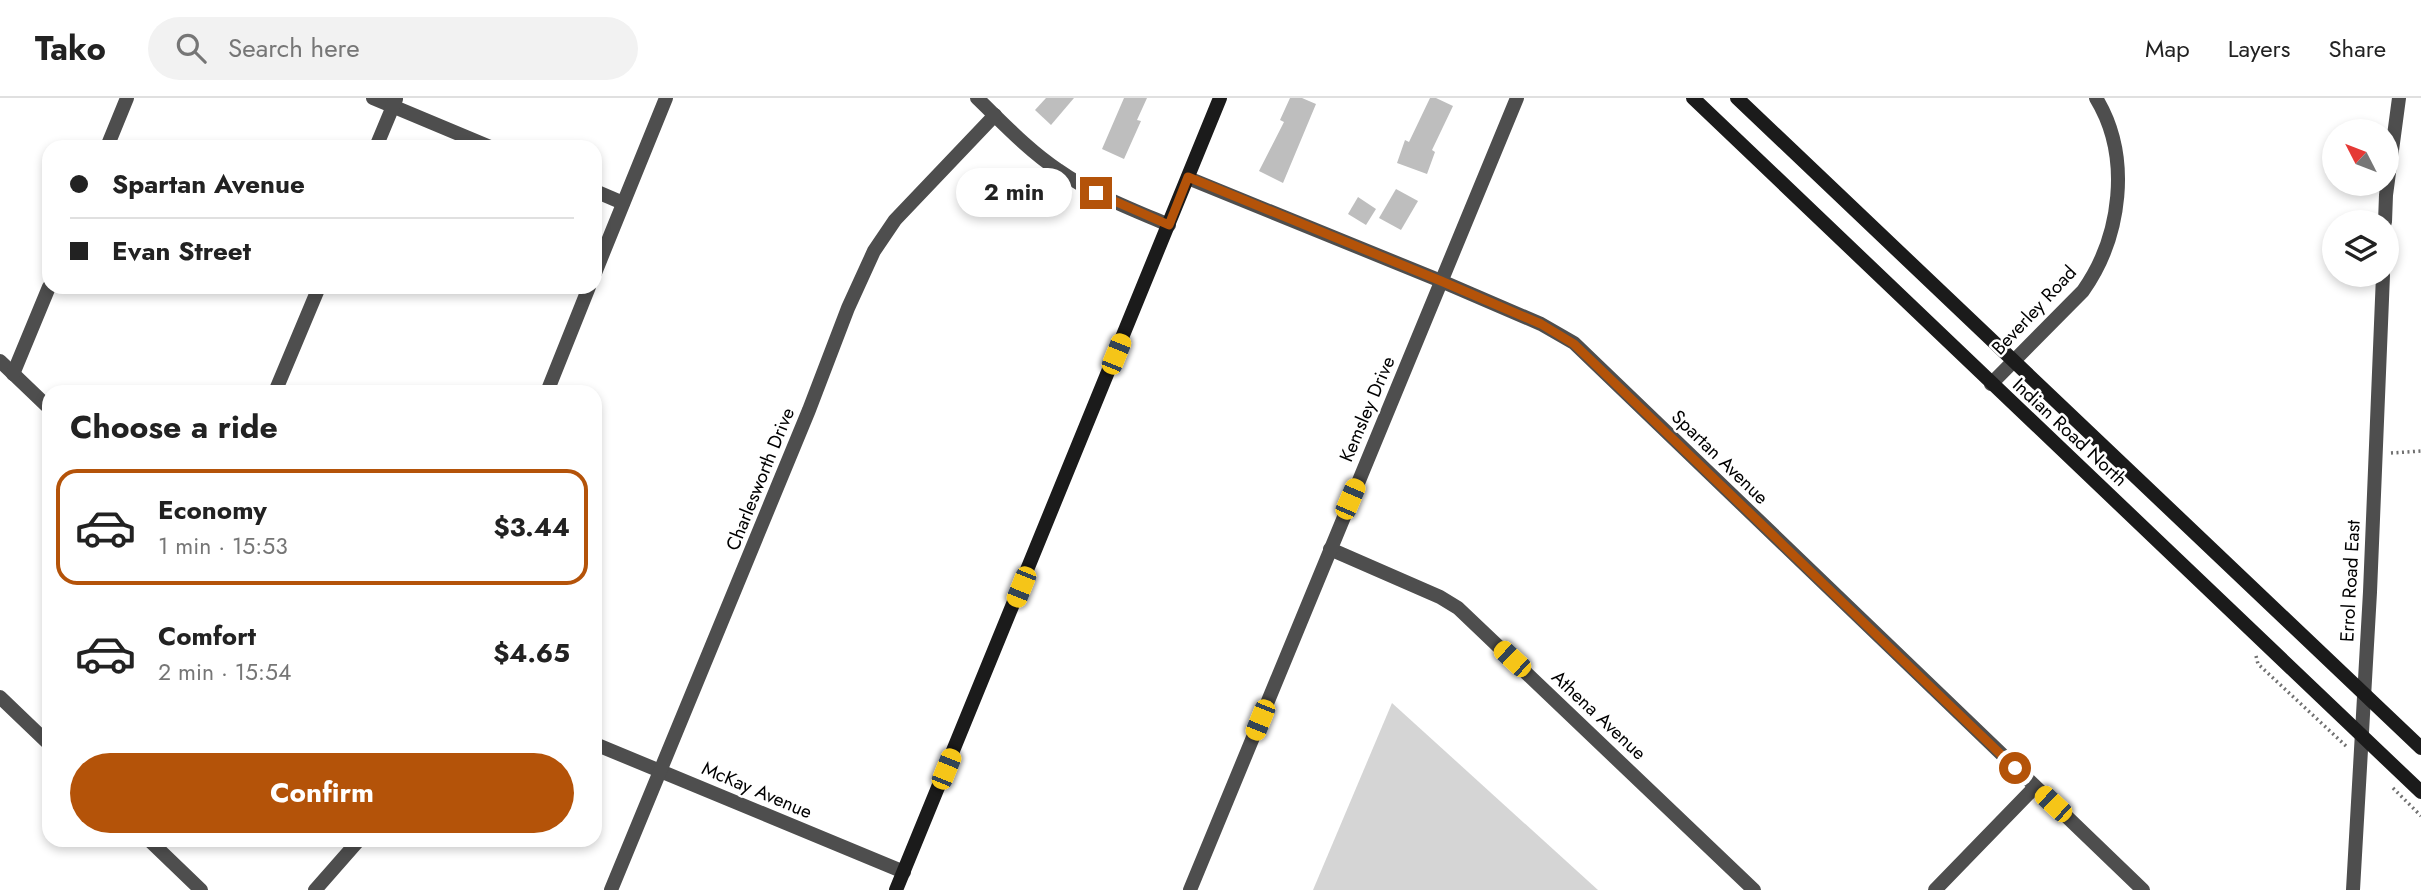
<!DOCTYPE html>
<meta charset="utf-8">
<style>
:root{--surface:#fff;--page:#f2f2f2;--text:#222;--muted:#767676;--line:#e0e0e0;--accent:#b45309}
body{margin:0;font-family:Jost,sans-serif;background:var(--page);color:var(--text);height:100vh;display:flex;flex-direction:column;font-size:26px;white-space:nowrap}
*{box-sizing:border-box;margin:0}
p{font-size:23px;color:var(--muted)}
.icon{flex:none;width:38px;height:38px;fill:none;stroke:currentColor;stroke-width:2;stroke-linecap:round;stroke-linejoin:round}
.map{position:relative;flex:1;overflow:hidden}
.details{position:absolute;left:42px;top:287px;width:560px;height:462px;display:flex;flex-direction:column;background:var(--surface);border-radius:21px;box-shadow:0 4px 10px #0003}
.details>*{flex:none}
.top-card{position:absolute;left:42px;top:42px;width:560px;height:154px;border-radius:21px;box-shadow:0 4px 10px #0003;display:grid;align-content:center;height:154px;padding:0 28px;background:var(--surface)}
.needle{width:46px;rotate:312deg}
.controls{position:absolute;left:2322px;top:21px;display:grid;gap:14px}
.controls a{display:grid;place-items:center;width:77px;height:77px;border-radius:50%;background:var(--surface);box-shadow:0 4px 10px #0003;font-size:35px}
.end{position:absolute;width:32px;height:32px;margin:-16px;border:9px solid #b45309;background:#fff;box-shadow:0 0 0 4px #fff}
.from{border-radius:50%}
.bubble{position:absolute;height:49px;border-radius:24px;background:var(--surface);box-shadow:0 4px 10px #0003;font-size:23px;font-weight:700;line-height:49px;text-align:center}
.car{position:absolute;width:21px;height:42px;margin:-21px -10px;border-radius:9px;box-shadow:0 0 5px 2px #0007;background:linear-gradient(#f5c518 24%,#345 0 40%,#f5c518 0 76%,#345 0 86%,#f5c518 0)}
.top-card b{display:flex;align-items:center;gap:24px;height:66px;font-size:26px}
.top-card b+b{border-top:2px solid var(--line)}
.top-card i{width:18px;height:18px;background:var(--text)}
ul{padding:0;list-style:none}
li{display:flex;align-items:center;gap:21px;height:116px;margin:0 14px 10px;padding:0 14px;border:4px solid transparent;border-radius:21px}
li div{flex:1}
li b{display:block;font-size:26px}
li em{font-style:normal;font-weight:700}
li.selected{border-color:var(--accent)}
li>.icon{width:63px;height:63px;stroke-width:1.5}
h2{padding:0 28px;font-size:32px;line-height:84px}
.action{display:flex;gap:14px;margin-top:auto;padding:14px 28px}
.action a{flex:1;height:80px;border-radius:42px;background:var(--accent);color:#fff;font-size:28px;font-weight:700;line-height:80px;text-align:center}
header{display:flex;align-items:center;gap:42px;box-sizing:border-box;height:98px;padding:0 35px;background:var(--surface);border-bottom:2px solid var(--line)}
header strong{font-size:33px}
nav{display:flex;gap:38px;margin-inline-start:auto;font-size:24px}
.search{width:490px;height:63px;background:var(--page);display:flex;align-items:center;gap:18px;box-sizing:border-box;padding:0 24px;border-radius:38px;color:var(--muted);font-size:26px}
.map>svg:first-child{display:block}
</style>
<header>
<strong>Tako</strong>
<div class="search"><svg class="icon" aria-label="search" viewBox="0 0 24 24"><circle cx="10" cy="10" r="6"/><path d="M15 15l6 6"/></svg>Search here</div>
<nav><a>Map</a><a>Layers</a><a>Share</a></nav>
</header>
<div class="map">
<svg width="2421" height="792" viewBox="0 0 2421 792">
<rect width="100%" height="100%" fill="#fff"/>
<polygon fill="#d5d5d5" points="1392,605 1598,792 1313,792"/>
<g fill="#bebebe">
<polygon points="1046,0 1074,0 1051,27 1035,12"/>
<polygon points="1124,0 1147,0 1137,22 1141,23 1124,61 1102,51"/>
<polygon points="1290,0 1302,0 1316,6 1283,85 1259,73 1284,24 1280,22"/>
<polygon points="1430,0 1436,0 1453,8 1432,52 1435,54 1427,76 1397,65 1405,42 1409,44"/>
<polygon points="1396,91 1418,103 1401,132 1379,120"/>
<polygon points="1358,99 1376,111 1366,127 1348,116"/>
</g>
<g fill="none" stroke-linecap="round" stroke-linejoin="round">
<g stroke="#707070" stroke-width="3.5" stroke-dasharray="2 3.5" stroke-linecap="butt">
<polyline points="2391,355 2421,353"/>
<polyline points="2256,558 2258,566 2346,648"/>
<polyline points="2393,690 2421,718"/>
</g>
<g stroke="#4e4e4e" stroke-width="14">
<polyline points="373,0 490,49"/>
<path d="M977,0C1003,25 1028,52 1058,72C1092,96 1131,111 1169,127"/>
<polyline points="107,49 127,0"/>
<polyline points="376,49 396,1"/>
<polyline points="1188,80 1441,183 1541,226 1574,245 2143,792"/>
<polyline points="595,93 623,105"/>
<polyline points="595,175 666,0"/>
<polyline points="0,263 49,310"/>
<polyline points="13,276 49,189"/>
<path d="M1991,286L2083,193C2121,139 2132,59 2096,0"/>
<polyline points="275,294 319,189"/>
<polyline points="547,294 589,189"/>
<polyline points="1330,451 1440,499 1458,510 1754,792"/>
<polyline points="0,599 49,646"/>
<polyline points="595,646 904,774"/>
<polyline points="149,742 201,792"/>
<polyline points="315,792 359,742"/>
<polyline points="611,792 809,312 848,210 874,153 895,122 995,17"/>
<polyline points="1190,792 1517,0"/>
<polyline points="1935,792 2035,689"/>
</g>
<g stroke="#4e4e4e" stroke-width="14">
<polyline points="2385,124 2386,97 2399,0"/>
<polyline points="2353,792 2370,494 2383,177"/>
</g>
<g stroke="#1b1b1b" stroke-width="14">
<polyline points="1693,0 2421,694"/>
<polyline points="1737,0 2421,650"/>
<polyline points="896,792 1220,0"/>
</g>
</g>
<g fill="none" stroke-linecap="round" stroke-linejoin="round">
<polyline stroke="#b45309" stroke-width="9" points="1096,95 1169,127 1188,79 1441,183 1541,226 1574,246 2015,670"/>
</g>
<g text-anchor="middle" dominant-baseline="central" stroke-width="5" stroke-linejoin="round" paint-order="stroke">
<g font-size="19" fill="#000" stroke="#fff">
<text transform="translate(2034 212) rotate(-47)">Beverley Road</text>
<text transform="translate(1367 311) rotate(-67)">Kemsley Drive</text>
<text transform="translate(2070 334) rotate(43)">Indian Road North</text>
<text transform="translate(1720 359) rotate(44)">Spartan Avenue</text>
<text transform="translate(760 381) rotate(-68)">Charlesworth Drive</text>
<text transform="translate(2350 483) rotate(-87)">Errol Road East</text>
<text transform="translate(1599 617) rotate(43)">Athena Avenue</text>
<text transform="translate(757 692) rotate(23)">McKay Avenue</text>
</g>
</g>
</svg>
<div class="controls">
<a><svg class="needle" viewBox="-14 -14 28 28"><path d="M0-13l5 13h-10z" fill="#e53935"/><path d="M0 13l5-13h-10z" fill="#767676"/></svg></a>
<a><svg class="icon" aria-label="layers" viewBox="0 0 24 24"><path d="M12 4l9 5-9 5-9-5zM3 14l9 5 9-5"/></svg></a>
</div>
<i class="end from" style="left:2015px;top:670px"></i>
<i class="end" style="left:1096px;top:95px"></i>
<div class="bubble" style="left:956px;top:70px;width:116px">2 min</div>
<i class="car" style="left:1116px;top:256px;rotate:22deg"></i>
<i class="car" style="left:1350px;top:401px;rotate:23deg"></i>
<i class="car" style="left:1021px;top:489px;rotate:202deg"></i>
<i class="car" style="left:1512px;top:561px;rotate:313deg"></i>
<i class="car" style="left:1260px;top:622px;rotate:202deg"></i>
<i class="car" style="left:946px;top:671px;rotate:22deg"></i>
<i class="car" style="left:2053px;top:706px;rotate:313deg"></i>
<div class="top-card">
<b><i class="from"></i>Spartan Avenue</b>
<b><i></i>Evan Street</b>
</div>
<section class="details">
<h2>Choose a ride</h2>
<ul>
<li class="selected"><svg class="icon" aria-label="car" viewBox="0 0 24 24"><path d="M5 17H2v-5l4-1 3-4h7l3 4 3 1v5h-3M9 17h6M6 11h13"/><circle cx="7" cy="17" r="2"/><circle cx="17" cy="17" r="2"/></svg><div><b>Economy</b><p>1 min · 15:53</p></div><em>$3.44</em></li>
<li><svg class="icon" aria-label="car" viewBox="0 0 24 24"><path d="M5 17H2v-5l4-1 3-4h7l3 4 3 1v5h-3M9 17h6M6 11h13"/><circle cx="7" cy="17" r="2"/><circle cx="17" cy="17" r="2"/></svg><div><b>Comfort</b><p>2 min · 15:54</p></div><em>$4.65</em></li>
</ul>
<div class="action"><a>Confirm</a></div>
</section>
</div>
